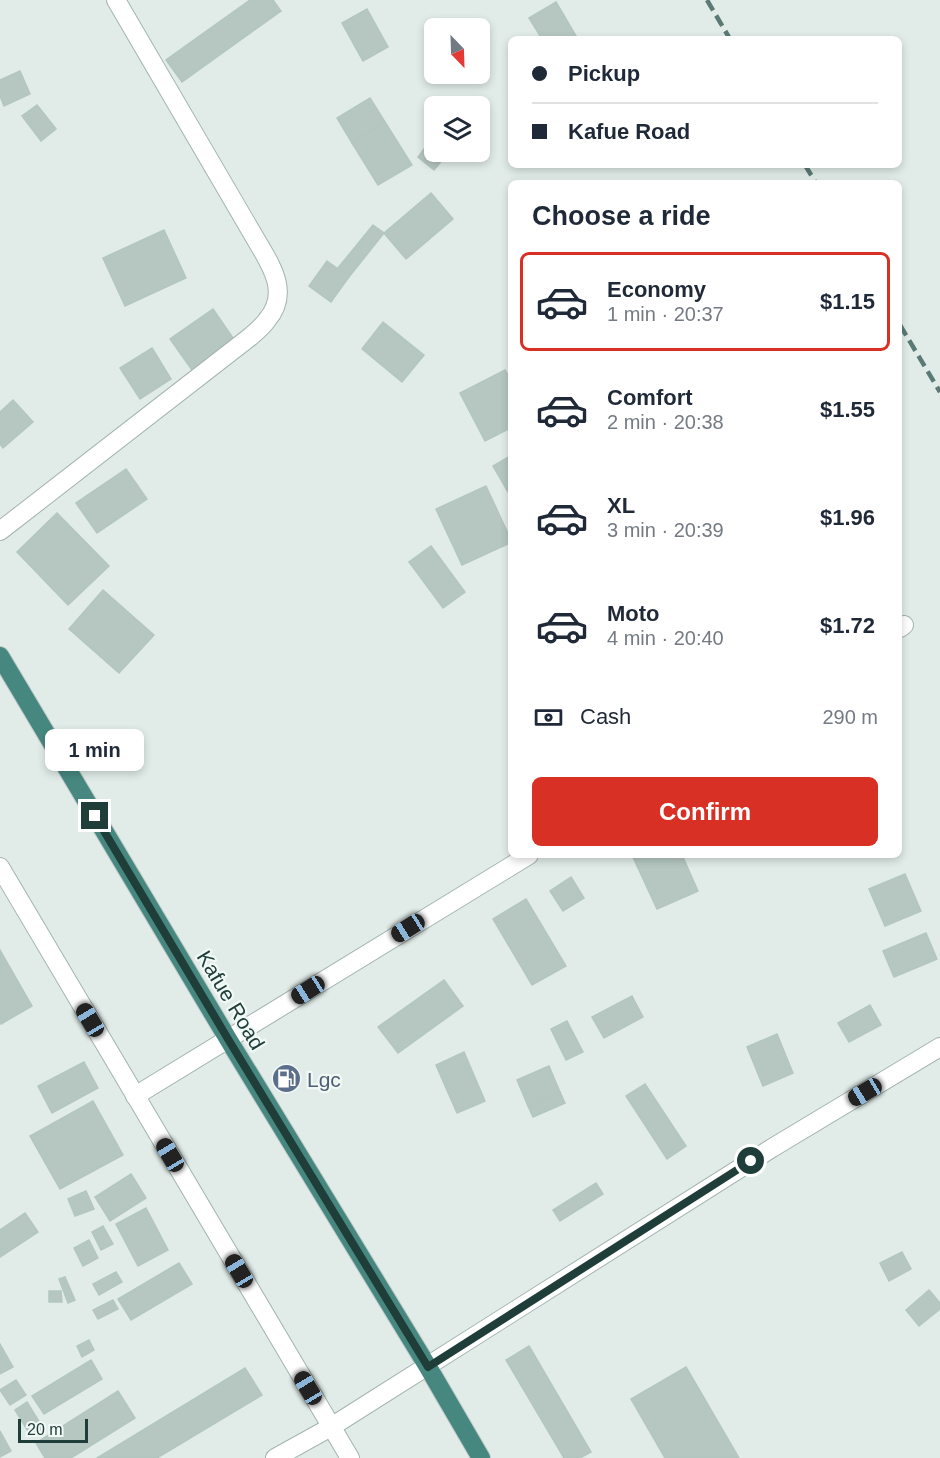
<!DOCTYPE html>
<meta charset="utf-8">
<style>
:root{--surface:#fff;--page:#f2f2f3;--text:#1f2937;--muted:#747a83;--line:#e0e1e3;--accent:#d93025}
body{margin:0;font-family:Helvetica,sans-serif;background:var(--page);color:var(--text);height:100vh;display:flex;flex-direction:column;font-size:22px;white-space:nowrap}
*{box-sizing:border-box;margin:0}
p{font-size:20px;color:var(--muted)}
.icon{flex:none;width:33px;height:33px;fill:none;stroke:currentColor;stroke-width:2;stroke-linecap:round;stroke-linejoin:round}
.map{position:relative;flex:1;overflow:hidden}
.side{position:absolute;left:508px;top:180px;width:394px;height:678px;display:flex;flex-direction:column;background:var(--surface);border-radius:9px;box-shadow:0 3px 9px #0003}
.side>*{flex:none}
.hud{position:absolute;left:508px;top:36px;width:394px;height:132px;border-radius:9px;box-shadow:0 3px 9px #0003;display:grid;align-content:center;height:132px;padding:0 24px;background:var(--surface)}
.needle{width:39px;rotate:157deg}
.controls{position:absolute;left:424px;top:18px;display:grid;gap:12px}
.controls a{display:grid;place-items:center;width:66px;height:66px;border-radius:9px;background:var(--surface);box-shadow:0 3px 9px #0003;font-size:30px}
.scale{position:absolute;left:18px;bottom:15px;width:70px;box-sizing:border-box;padding-left:6px;border:3px solid #203e39;border-top:0;font-size:16px;line-height:21px;white-space:nowrap;color:#203e39;-webkit-text-stroke:4px #f1f9f6;paint-order:stroke}
.end{position:absolute;width:27px;height:27px;margin:-14px;border:8px solid #203e39;background:#fff;box-shadow:0 0 0 3px #fff}
.from{border-radius:50%}
.bubble{position:absolute;height:42px;border-radius:9px;background:var(--surface);box-shadow:0 3px 9px #0003;font-size:20px;font-weight:700;line-height:42px;text-align:center}
.car{position:absolute;width:18px;height:36px;margin:-18px -9px;border-radius:8px;box-shadow:0 0 4px 2px #0007;background:linear-gradient(#222 24%,#8ab4d8 0 40%,#222 0 76%,#8ab4d8 0 86%,#222 0)}
.hud b{display:flex;align-items:center;gap:21px;height:57px;font-size:22px}
.hud b+b{border-top:2px solid var(--line)}
.hud i{width:15px;height:15px;background:var(--text)}
ul{padding:0;list-style:none}
li{display:flex;align-items:center;gap:18px;height:99px;margin:0 12px 9px;padding:0 12px;border:3px solid transparent;border-radius:9px}
li div{flex:1}
li b{display:block;font-size:22px}
li em{font-style:normal;font-weight:700}
li.active{border-color:var(--accent)}
li>.icon{width:54px;height:54px;stroke-width:1.5}
h2{padding:0 24px;font-size:27px;line-height:72px}
.pay{display:flex;align-items:center;gap:15px;height:66px;padding:0 24px;font-size:22px}
.pay p{margin-inline-start:auto}
.button{display:flex;gap:12px;margin-top:auto;padding:12px 24px}
.button a{flex:1;height:69px;border-radius:9px;background:var(--accent);color:#fff;font-size:24px;font-weight:700;line-height:69px;text-align:center}
.map>svg:first-child{display:block}
</style>
<div class="map">
<svg width="940" height="1458" viewBox="0 0 940 1458">
<rect width="100%" height="100%" fill="#e1ece8"/>
<g fill="#b6c7c2" stroke="#b3c6c0" stroke-width="1.5">
<polygon points="250,0 273,0 281,11 182,82 166,60"/>
<polygon points="556,2 576,36 570,39 542,39 529,18"/>
<polygon points="367,9 388,47 363,61 342,23"/>
<polygon points="20,71 30,94 4,106 0,96 0,80"/>
<polygon points="370,98 385,122 352,143 337,118"/>
<polygon points="37,105 56,129 41,141 22,116"/>
<polygon points="385,122 412,165 378,185 352,143"/>
<polygon points="433,137 435,139 435,152 449,152 434,170 418,157"/>
<polygon points="431,193 453,219 406,259 384,233"/>
<polygon points="373,225 384,233 349,277 338,268"/>
<polygon points="164,230 186,278 125,306 103,258"/>
<polygon points="327,261 349,277 331,302 309,286"/>
<polygon points="213,309 235,341 192,370 170,339"/>
<polygon points="383,322 424,355 402,382 362,349"/>
<polygon points="152,348 171,379 140,399 120,368"/>
<polygon points="505,370 512,382 512,427 485,441 460,393"/>
<polygon points="13,400 33,422 3,448 0,444 0,412"/>
<polygon points="512,455 512,499 493,466"/>
<polygon points="126,469 147,499 97,533 76,503"/>
<polygon points="486,486 512,542 462,565 436,509"/>
<polygon points="57,513 109,566 68,605 17,552"/>
<polygon points="431,546 465,592 443,608 409,562"/>
<polygon points="103,590 154,635 119,673 69,629"/>
<polygon points="632,855 682,855 698,891 657,909"/>
<polygon points="905,874 921,911 885,926 869,889"/>
<polygon points="571,877 584,898 563,911 550,891"/>
<polygon points="526,899 566,966 532,985 493,919"/>
<polygon points="926,933 937,959 894,977 883,951"/>
<polygon points="0,950 32,1006 1,1024 0,1023"/>
<polygon points="444,980 463,1006 398,1053 378,1027"/>
<polygon points="632,996 643,1017 604,1038 592,1017"/>
<polygon points="870,1005 881,1025 849,1042 838,1023"/>
<polygon points="567,1021 583,1052 566,1060 551,1029"/>
<polygon points="777,1034 793,1073 763,1086 747,1047"/>
<polygon points="464,1052 485,1101 457,1113 436,1065"/>
<polygon points="84,1062 98,1088 52,1113 38,1086"/>
<polygon points="549,1066 560,1092 528,1106 517,1080"/>
<polygon points="645,1084 686,1146 667,1159 626,1096"/>
<polygon points="560,1092 565,1103 533,1117 528,1106"/>
<polygon points="93,1101 123,1155 60,1189 30,1136"/>
<polygon points="131,1174 146,1198 110,1221 95,1197"/>
<polygon points="596,1183 603,1194 560,1221 553,1210"/>
<polygon points="86,1191 94,1209 75,1216 68,1199"/>
<polygon points="146,1208 168,1250 138,1266 116,1224"/>
<polygon points="25,1213 38,1232 0,1257 0,1230"/>
<polygon points="103,1226 113,1244 101,1250 92,1232"/>
<polygon points="89,1240 98,1258 83,1266 74,1248"/>
<polygon points="902,1252 911,1269 889,1281 880,1263"/>
<polygon points="179,1263 192,1284 131,1320 118,1299"/>
<polygon points="116,1272 122,1282 99,1295 93,1284"/>
<polygon points="65,1277 75,1300 68,1303 59,1279"/>
<polygon points="929,1290 940,1303 940,1309 919,1326 906,1310"/>
<polygon points="49,1291 61,1291 62,1302 49,1302"/>
<polygon points="113,1300 118,1309 98,1319 93,1310"/>
<polygon points="89,1340 94,1350 82,1357 77,1346"/>
<polygon points="0,1344 13,1367 0,1374"/>
<polygon points="529,1346 591,1452 580,1458 564,1458 506,1360"/>
<polygon points="91,1360 102,1379 44,1414 32,1396"/>
<polygon points="686,1367 739,1458 665,1458 631,1399"/>
<polygon points="245,1368 262,1395 157,1458 97,1458"/>
<polygon points="16,1380 26,1395 10,1405 0,1390"/>
<polygon points="118,1391 135,1418 71,1458 45,1458 36,1443"/>
<polygon points="27,1402 43,1428 31,1436 15,1410"/>
<polygon points="0,1431 11,1451 0,1457"/>
</g>
<g fill="none" stroke-linecap="round" stroke-linejoin="round">
<defs>
<g id="minor">
<path d="M0,531L250,337C256,332 263,326 267,320C291,292 270,264 255,238L116,0"/>
<polyline points="900,628 904,625"/>
<polyline points="0,867 350,1458"/>
<polyline points="135,1096 529,855"/>
<polyline points="275,1458 331,1427 772,1148 940,1047"/>
</g>
<polyline id="trunk" points="0,656 228,1039 428,1367 481,1458"/>
</defs>
<use href="#minor" stroke="#a3b4b0" stroke-width="20"/>
<use href="#trunk" stroke="#c1c9c8" stroke-width="20"/>
<use href="#minor" stroke="#fff" stroke-width="18"/>
<use href="#trunk" stroke="#468880" stroke-width="18"/>
<g stroke="#5b7a75" stroke-width="4.5" stroke-dasharray="12 6" stroke-linecap="butt">
<polyline points="707,0 730,39"/>
<polyline points="805,165 816,183"/>
<polyline points="900,325 940,392"/>
</g>
</g>
<g fill="none" stroke-linecap="round" stroke-linejoin="round">
<polyline stroke="#203e39" stroke-width="8" points="95,816 228,1039 428,1367 751,1161"/>
</g>
<defs>
<symbol id="fuel-disc" viewBox="-11 -11 22 22"><circle r="9.5" fill="#5c6f8a" stroke="#f1f9f6"/><path d="M-5.5-6h7V0h2V4h1.3V-2.5L3-4.5l.8-.8L6-3V5H2.5V1h-1V6h-7ZM-4.2-4.7v3.2H.2V-4.7Z" fill="#fff"/></symbol>
</defs>
<g fill-rule="evenodd">
<use href="#fuel-disc" x="270" y="1062" width="33" height="33"/>
</g>
<g text-anchor="middle" dominant-baseline="central" stroke-width="4.5" stroke-linejoin="round" paint-order="stroke">
<g font-size="21" fill="#203e39" stroke="#f1f9f6">
<text transform="translate(231 1000) rotate(59)">Kafue Road</text>
</g>
<g font-size="21" fill="#4e5e75" stroke="#f1f9f6" text-anchor="start">
<text x="307" y="1079">Lgc</text>
</g>
</g>
</svg>
<div class="controls">
<a><svg class="needle" viewBox="-14 -14 28 28"><path d="M0-13l5 13h-10z" fill="#e53935"/><path d="M0 13l5-13h-10z" fill="#747a83"/></svg></a>
<a><svg class="icon" aria-label="layers" viewBox="0 0 24 24"><path d="M12 4l9 5-9 5-9-5zM3 14l9 5 9-5"/></svg></a>
</div>
<div class="scale">20 m</div>
<i class="end from" style="left:751px;top:1161px"></i>
<i class="end" style="left:95px;top:816px"></i>
<div class="bubble" style="left:45px;top:729px;width:99px">1 min</div>
<i class="car" style="left:408px;top:928px;rotate:238deg"></i>
<i class="car" style="left:308px;top:990px;rotate:238deg"></i>
<i class="car" style="left:90px;top:1020px;rotate:329deg"></i>
<i class="car" style="left:865px;top:1092px;rotate:239deg"></i>
<i class="car" style="left:170px;top:1155px;rotate:329deg"></i>
<i class="car" style="left:239px;top:1271px;rotate:329deg"></i>
<i class="car" style="left:308px;top:1388px;rotate:329deg"></i>
<div class="hud">
<b><i class="from"></i>Pickup</b>
<b><i></i>Kafue Road</b>
</div>
<section class="side">
<h2>Choose a ride</h2>
<ul>
<li class="active"><svg class="icon" aria-label="car" viewBox="0 0 24 24"><path d="M5 17H2v-5l4-1 3-4h7l3 4 3 1v5h-3M9 17h6M6 11h13"/><circle cx="7" cy="17" r="2"/><circle cx="17" cy="17" r="2"/></svg><div><b>Economy</b><p>1 min · 20:37</p></div><em>$1.15</em></li>
<li><svg class="icon" aria-label="car" viewBox="0 0 24 24"><path d="M5 17H2v-5l4-1 3-4h7l3 4 3 1v5h-3M9 17h6M6 11h13"/><circle cx="7" cy="17" r="2"/><circle cx="17" cy="17" r="2"/></svg><div><b>Comfort</b><p>2 min · 20:38</p></div><em>$1.55</em></li>
<li><svg class="icon" aria-label="car" viewBox="0 0 24 24"><path d="M5 17H2v-5l4-1 3-4h7l3 4 3 1v5h-3M9 17h6M6 11h13"/><circle cx="7" cy="17" r="2"/><circle cx="17" cy="17" r="2"/></svg><div><b>XL</b><p>3 min · 20:39</p></div><em>$1.96</em></li>
<li><svg class="icon" aria-label="car" viewBox="0 0 24 24"><path d="M5 17H2v-5l4-1 3-4h7l3 4 3 1v5h-3M9 17h6M6 11h13"/><circle cx="7" cy="17" r="2"/><circle cx="17" cy="17" r="2"/></svg><div><b>Moto</b><p>4 min · 20:40</p></div><em>$1.72</em></li>
</ul>
<div class="pay"><svg class="icon" aria-label="cash" viewBox="0 0 24 24"><path d="M3 7h18v10H3z"/><circle cx="12" cy="12" r="2"/></svg>Cash<p>290 m</p></div>
<div class="button"><a>Confirm</a></div>
</section>
</div>
